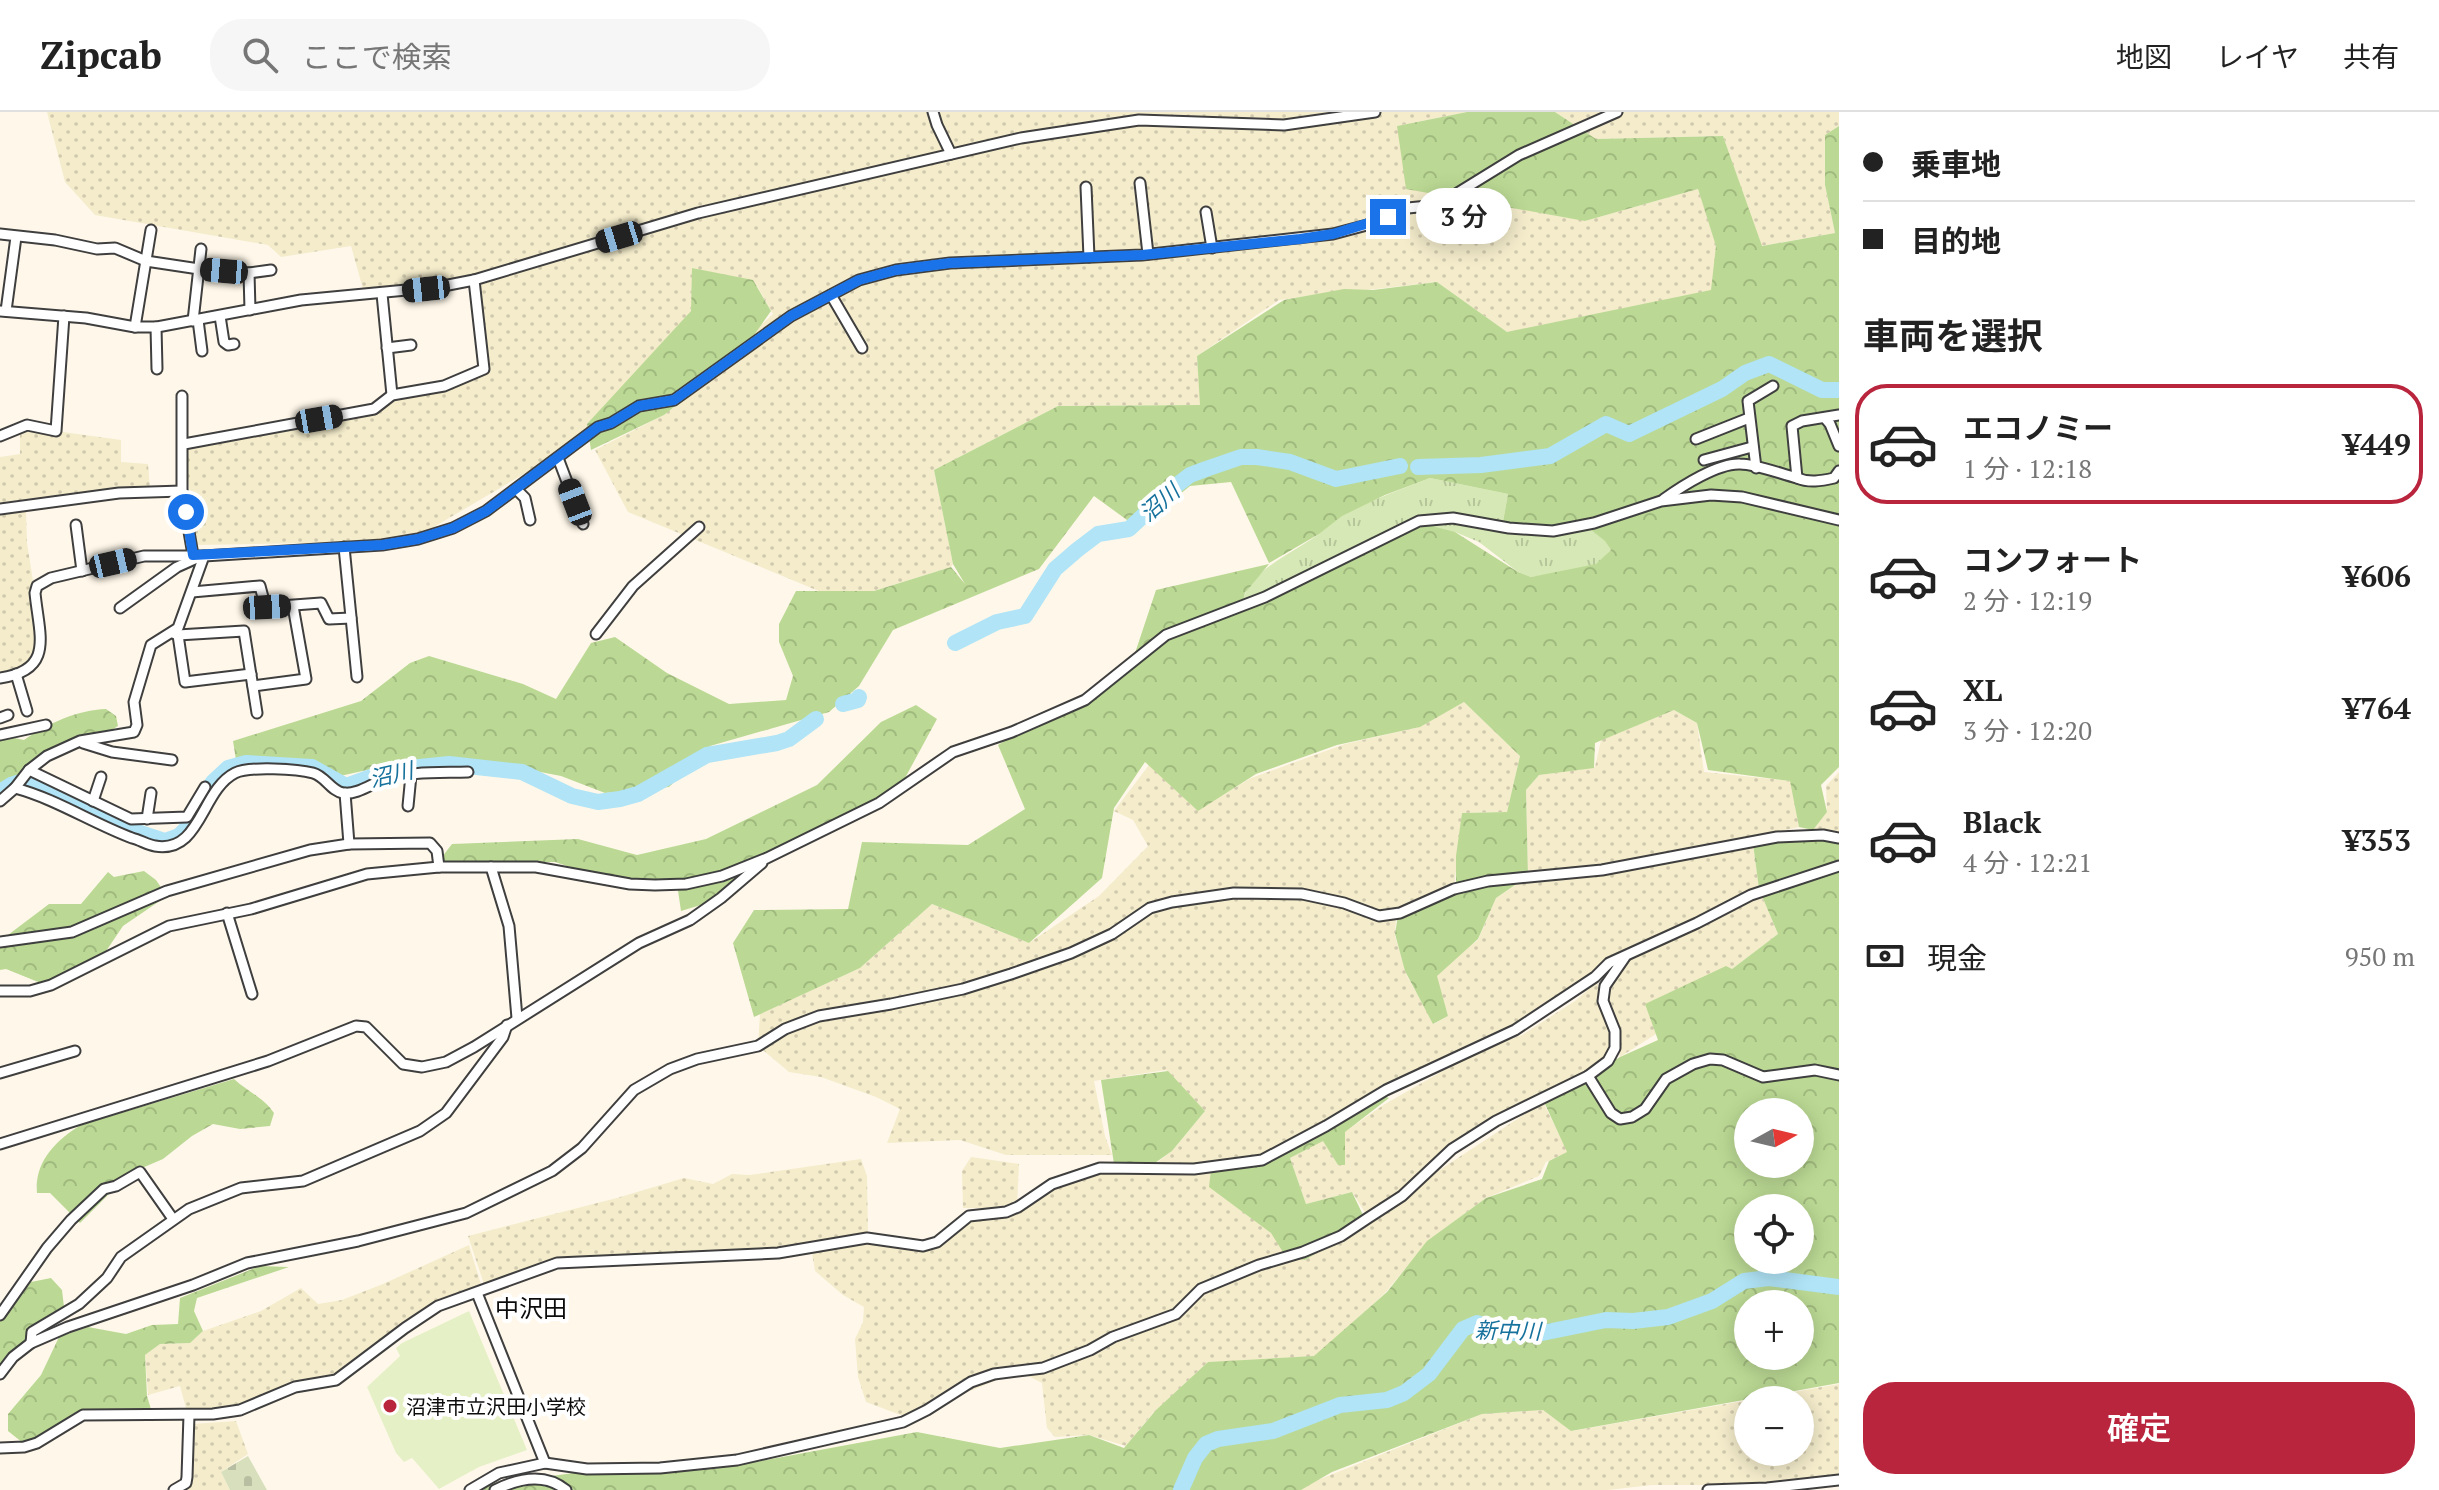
<!DOCTYPE html>
<html lang="ja">
<meta charset="utf-8">
<style>
:root{--surface:#fff;--page:#f6f6f6;--text:#222;--muted:#767676;--line:#e0e0e0;--accent:#ba253e}
body{margin:0;font-family:"PT Serif","Noto Sans JP",serif;background:var(--page);color:var(--text);height:100vh;display:flex;flex-direction:column;font-size:30px;white-space:nowrap}
*{box-sizing:border-box;margin:0}
p{font-size:26px;color:var(--muted)}
.icon{flex:none;width:44px;height:44px;fill:none;stroke:currentColor;stroke-width:2;stroke-linecap:round;stroke-linejoin:round}
.map{position:relative;flex:1;overflow:hidden}
.drawer{display:flex;flex-direction:column;background:var(--surface);width:600px}
.drawer>*{flex:none}
.top-card{display:grid;align-content:center;height:176px;padding:0 24px;background:var(--surface)}
.needle{width:52px;rotate:82deg}
.buttons{position:absolute;left:1734px;top:986px;display:grid;gap:16px}
.buttons a{display:grid;place-items:center;width:80px;height:80px;border-radius:50%;background:var(--surface);box-shadow:0 4px 20px #0003;font-size:40px}
.end{position:absolute;width:36px;height:36px;margin:-18px;border:10px solid #1a73e8;background:#fff;box-shadow:0 0 0 4px #fff}
.from{border-radius:50%}
.bubble{position:absolute;height:56px;border-radius:28px;background:var(--surface);box-shadow:0 4px 20px #0003;font-size:26px;font-weight:600;line-height:56px;text-align:center}
.car{position:absolute;width:24px;height:48px;margin:-24px -12px;border-radius:10px;box-shadow:0 0 6px 2px #0007;background:linear-gradient(#222 24%,#8ab4d8 0 40%,#222 0 76%,#8ab4d8 0 86%,#222 0)}
.top-card b{display:flex;align-items:center;gap:28px;height:76px;font-size:30px}
.top-card b+b{border-top:2px solid var(--line)}
.top-card i{width:20px;height:20px;background:var(--text)}
ul{padding:0;list-style:none}
li{display:flex;align-items:center;gap:24px;height:120px;margin:0 16px 12px;padding:0 8px;border:4px solid transparent;border-radius:32px}
li div{flex:1}
li b{display:block;font-size:30px}
li em{font-style:normal;font-weight:600}
li.active{border-color:var(--accent)}
li>.icon{width:72px;height:72px;stroke-width:1.5}
h2{padding:0 24px;font-size:36px;line-height:96px}
.pay{display:flex;align-items:center;gap:20px;height:88px;padding:0 24px;font-size:30px}
.pay p{margin-inline-start:auto}
.primary-button{display:flex;gap:16px;margin-top:auto;padding:16px 24px}
.primary-button a{flex:1;height:92px;border-radius:32px;background:var(--accent);color:#fff;font-size:32px;font-weight:600;line-height:92px;text-align:center}
header{display:flex;align-items:center;gap:48px;box-sizing:border-box;height:112px;padding:0 40px;background:var(--surface);border-bottom:2px solid var(--line)}
header strong{font-size:38px}
nav{display:flex;gap:44px;margin-inline-start:auto;font-size:28px}
.search{width:560px;height:72px;background:var(--page);display:flex;align-items:center;gap:20px;box-sizing:border-box;padding:0 28px;border-radius:32px;color:var(--muted);font-size:30px}
main{display:flex;flex:1;min-height:0}
.map>svg:first-child{display:block}
</style>
<header>
<strong>Zipcab</strong>
<div class="search"><svg class="icon" aria-label="search" viewBox="0 0 24 24"><circle cx="10" cy="10" r="6"/><path d="M15 15l6 6"/></svg>ここで検索</div>
<nav><a>地図</a><a>レイヤ</a><a>共有</a></nav>
</header>
<main>
<div class="map">
<svg width="1839" height="1378" viewBox="0 0 1839 1378">
<defs>
<pattern id="farmland-dots" width="8" height="8" patternUnits="userSpaceOnUse" patternTransform="scale(2)"><rect width="8" height="8" fill="#f4eccb"/><path d="M2 2h.1M6 6h.1" fill="none" stroke="#d0c9ad" stroke-width="1.8" stroke-linecap="round"/></pattern>
<pattern id="grass-tufts" width="24" height="20" patternUnits="userSpaceOnUse" patternTransform="scale(2)"><rect width="24" height="20" fill="#d6e8b5"/><path d="M3 7l-1-3M5 7V3M7 7l1-3M15 17l-1-3M17 17v-4M19 17l1-3" fill="none" stroke="#b6c69a"/></pattern>
<pattern id="forest-crowns" width="20" height="18" patternUnits="userSpaceOnUse" patternTransform="scale(2)"><rect width="20" height="18" fill="#bbd994"/><path d="M2 6a3 3 0 1 1 6 0M12 15a3 3 0 1 1 6 0" fill="none" stroke="#a0b97e"/></pattern>
<pattern id="cemetery-stones" width="16" height="16" patternUnits="userSpaceOnUse" patternTransform="scale(2)"><rect width="16" height="16" fill="#d8dfbd"/><path d="M2 7V4a2 2 0 0 1 4 0v3zM10 15v-3a2 2 0 0 1 4 0v3z" fill="#b8bea1"/></pattern>
</defs>
<rect width="100%" height="100%" fill="#fff8ea"/>
<g fill="url(#farmland-dots)" fill-rule="evenodd">
<polygon points="47,0 1467,0 1397,14 1585,109 1698,77 1718,137 1713,180 1511,223 1437,170 1279,188 1197,244 1201,293 1058,294 934,358 953,452 951,455 874,479 826,482 628,400 595,338 664,303 773,202 757,174 693,156 691,199 580,329 410,429 196,433 184,332 375,296 392,282 484,257 474,168 363,177 351,134 281,145 268,133 95,103 65,70"/>
<polygon points="1555,0 1839,0 1839,14 1825,23 1825,73 1835,121 1761,134 1723,24 1596,27"/>
<polygon points="27,315 121,328 121,350 148,352 150,377 0,394 0,345 20,342 20,318"/>
<polygon points="26,398 27,431 35,481 40,542 23,556 0,562 0,399"/>
<polygon points="1464,590 1520,644 1507,700 1462,701 1454,777 1396,804 1395,824 1407,864 1434,912 1448,904 1436,864 1451,848 1478,828 1496,786 1528,765 1526,678 1539,663 1595,655 1601,628 1674,598 1697,611 1704,660 1791,669 1799,715 1752,725 1759,777 1778,822 1732,857 1646,892 1656,922 1620,945 1615,904 1605,874 1619,852 1459,943 1273,1043 1211,1058 1271,1121 1368,1105 1352,1080 1306,1092 1290,1046 1323,1028 1338,1053 1344,1020 1385,992 1441,960 1488,936 1522,923 1575,889 1597,870 1615,919 1615,937 1606,951 1451,1036 1409,1078 1543,990 1568,1040 1546,1050 1539,1064 1486,1086 1430,1127 1384,1182 1311,1248 1208,1250 1152,1302 1126,1334 1089,1323 1055,1325 1047,1316 1042,1271 1019,1259 906,1305 866,1290 858,1265 855,1227 863,1210 864,1195 843,1183 815,1159 811,1135 555,1152 486,1178 468,1124 617,1086 684,1066 713,1072 732,1062 750,1063 861,1047 867,1064 868,1122 920,1134 969,1110 1013,1096 963,1096 962,1059 971,1045 1019,1052 1017,1094 1042,1078 1093,1058 1151,1055 1172,1039 1205,999 1166,958 1094,969 1105,1024 1112,1043 1006,1043 960,1028 887,1031 900,997 876,985 821,965 789,960 758,934 760,902 860,856 932,792 1029,831 1099,784 1148,734 1133,708 1114,699 1149,653 1198,698 1251,666 1345,632 1416,616"/>
<polygon points="1839,660 1839,725 1809,723 1827,700 1826,674"/>
<polygon points="469,1133 483,1179 442,1193 334,1266 302,1270 230,1295 187,1300 180,1274 148,1283 145,1243 160,1232 190,1231 203,1219 261,1199 301,1176 318,1192 342,1188 383,1172"/>
<path d="M1839,1272V1366L1789,1373H1652L1608,1378H1293L1482,1302L1543,1298L1572,1319ZM1748,1288H1800V1340H1748Z"/>
<polygon points="236,1309 248,1342 221,1360 230,1378 173,1378 188,1369 193,1312"/>
</g>
<path fill="url(#grass-tufts)" d="M1430,366L1508,382L1502,415L1590,417L1605,428L1611,438L1594,455L1531,465L1518,460L1479,430L1455,420L1243,489C1250,457 1296,440 1320,421C1328,415 1335,407 1344,402C1372,388 1401,377 1430,366Z"/>
<g fill="url(#forest-crowns)" fill-rule="evenodd">
<polygon points="1467,0 1555,0 1596,27 1723,24 1762,134 1835,121 1825,73 1825,23 1839,14 1839,655 1821,673 1827,700 1813,718 1799,715 1790,669 1708,658 1697,611 1674,598 1595,631 1594,656 1539,663 1526,678 1528,764 1496,786 1478,827 1437,864 1448,904 1433,912 1405,859 1395,822 1398,803 1456,776 1456,744 1462,701 1507,700 1520,644 1464,590 1420,615 1337,633 1256,662 1198,699 1145,650 1114,696 1102,766 1029,831 932,792 860,856 754,905 733,831 754,798 848,797 862,730 968,733 1025,697 998,633 1131,553 1156,478 1269,452 1245,481 1243,489 1310,468 1357,436 1428,413 1455,420 1518,460 1531,465 1596,452 1611,438 1605,429 1590,417 1502,415 1508,382 1430,366 1385,383 1342,404 1319,422 1269,451 1231,370 1190,374 1138,416 1094,384 1039,457 893,518 859,574 829,600 710,634 669,675 605,681 561,664 474,647 367,658 340,664 274,645 237,654 233,629 361,589 410,551 429,544 523,572 556,587 591,531 615,525 667,561 729,592 786,588 793,564 779,530 779,512 796,479 874,479 951,455 965,472 953,452 934,358 1058,294 1200,293 1197,244 1284,188 1344,177 1373,178 1437,170 1507,220 1711,178 1716,134 1698,77 1585,109 1406,77 1397,14"/>
<polygon points="692,156 753,168 771,199 742,240 664,303 591,338 587,312 691,199"/>
<polygon points="916,593 937,607 898,679 761,749 704,792 681,799 677,772 637,777 555,750 438,750 452,732 578,727 637,743 706,727 817,673 881,610"/>
<path d="M106,597L116,604L118,614C91,632 63,638 36,652C24,659 13,673 0,677V623L24,628C49,611 77,598 106,597Z"/>
<path d="M1752,724L1839,730V1271L1571,1319L1543,1298L1482,1302L1332,1360L1301,1378H475L526,1360L536,1366L574,1361L745,1352L917,1320L1000,1336L1089,1323L1124,1336L1156,1298L1208,1250L1314,1244L1387,1180L1427,1129L1486,1086L1542,1067L1549,1049L1567,1040L1545,992L1620,945L1658,928L1645,892L1726,854L1732,857L1778,822L1759,777ZM1748,1000H1800V1052H1748ZM1748,1096H1800V1148H1748ZM1748,1192H1800V1244H1748Z"/>
<polygon points="144,759 156,768 167,784 123,814 100,848 48,874 6,857 0,858 0,829 49,792 81,792 108,760 114,765"/>
<polygon points="1168,959 1205,999 1172,1039 1152,1053 1114,1052 1101,968"/>
<path d="M234,967C248,980 263,985 274,1001L270,1014L240,1017L213,1012L192,1024L163,1047L121,1065L107,1084L80,1111L50,1081H37C34,1050 56,1028 81,1013Z"/>
<polygon points="1378,982 1389,986 1345,1020 1345,1053 1338,1053 1323,1029 1290,1046 1306,1092 1352,1080 1363,1103 1352,1120 1305,1148 1286,1145 1271,1121 1209,1075 1211,1058 1262,1048"/>
<path d="M260,1154L289,1155L197,1186L194,1199L203,1219L190,1231L160,1232L145,1243L147,1284L151,1297C130,1300 102,1297 81,1304C58,1312 50,1328 23,1331L8,1319V1302L41,1263L59,1225L88,1215L126,1222L152,1213L178,1212L180,1186Z"/>
<polygon points="51,1166 62,1178 64,1195 32,1220 13,1245 0,1256 0,1210 31,1170"/>
</g>
<polygon fill="url(#cemetery-stones)" points="248,1344 267,1378 230,1378 221,1360"/>
<polygon fill="#e6f0c7" points="469,1199 527,1338 479,1355 439,1377 412,1346 404,1350 396,1341 367,1275 400,1244 396,1236 402,1231"/>
<g fill="none" stroke-linecap="round" stroke-linejoin="round">
<g stroke="#b0e4f6" stroke-width="16">
<polyline points="1418,355 1481,353 1550,344 1606,312 1629,322 1722,277 1745,261 1769,252 1822,278 1839,278"/>
<polyline points="955,531 997,510 1025,504 1055,457 1077,438 1098,422 1129,417 1173,376 1190,363 1206,357 1241,345 1257,345 1290,350 1336,367 1400,354"/>
<polyline points="843,592 858,588 859,585"/>
<polyline points="0,680 11,673 30,667 52,674 104,709 165,729 179,724 186,717 213,670 228,656 246,651 312,655 346,674 390,658 449,652 522,660 572,684 598,690 620,687 638,682 707,643 777,631 789,627 816,607"/>
<polyline points="1181,1378 1195,1346 1206,1332 1218,1327 1273,1319 1340,1293 1387,1288 1404,1281 1429,1262 1463,1217 1477,1211 1508,1221 1542,1221 1606,1208 1633,1209 1668,1205 1712,1189 1744,1169 1769,1166 1839,1175"/>
</g>
<defs>
<g id="minor">
<polyline points="933,0 937,13 951,42"/>
<polyline points="1140,71 1148,142"/>
<polyline points="1086,75 1089,145"/>
<polyline points="1206,100 1212,136"/>
<polyline points="0,122 55,128 97,137 115,136 146,149 199,157 249,161 271,158"/>
<polyline points="249,161 250,198"/>
<polyline points="382,182 392,283"/>
<polyline points="831,183 862,236"/>
<polyline points="0,199 86,206 135,215 157,215 301,188 438,175 474,168 698,101 1021,26 1139,8 1284,13 1375,0"/>
<polyline points="6,199 16,125"/>
<polyline points="220,204 224,230 228,233 234,232"/>
<polyline points="198,208 202,239"/>
<polyline points="193,209 201,137"/>
<polyline points="135,215 151,118"/>
<polyline points="156,215 157,257"/>
<polyline points="387,236 411,233"/>
<polyline points="182,284 182,379 193,443"/>
<polyline points="1825,306 1830,312 1839,334"/>
<polyline points="0,324 27,313 56,319 64,204"/>
<polyline points="1696,327 1749,306"/>
<polyline points="184,332 374,297 392,283 444,274 484,257 474,168"/>
<polyline points="558,346 583,412"/>
<polyline points="1704,348 1752,335"/>
<polyline points="1756,356 1748,289 1773,274"/>
<path d="M1797,366C1809,371 1821,369 1834,366L1839,359"/>
<polyline points="516,377 525,386 530,408"/>
<path d="M1664,387C1682,374 1718,351 1740,352C1756,352 1781,362 1797,366L1792,314L1802,309L1839,303"/>
<polyline points="0,397 119,381 182,379"/>
<polyline points="76,413 82,459"/>
<polyline points="344,435 357,565"/>
<polyline points="192,480 260,474 265,493 267,495 321,491 329,507 351,506"/>
<polyline points="120,496 177,455 197,446"/>
<polyline points="173,521 178,523 244,519 257,601"/>
<polyline points="596,522 633,474 699,415"/>
<polyline points="178,523 185,570 251,562"/>
<polyline points="16,562 27,599"/>
<path d="M0,566C55,558 39,523 35,481L37,474L51,466L144,444H204L382,433L418,427L453,416L486,399L598,315L611,311L639,294L674,288L791,204L859,168L896,158L950,151L1142,143L1333,122L1367,113L1408,96L1438,93L1519,43L1617,0"/>
<polyline points="253,574 306,567 293,494"/>
<polyline points="0,606 8,603"/>
<polyline points="0,623 46,613"/>
<polyline points="83,631 112,640 172,648"/>
<polyline points="29,658 131,707 187,705 205,675"/>
<path d="M15,676C56,687 92,711 132,726C140,728 148,733 155,734C201,742 201,678 235,661C249,654 298,657 313,661C325,664 331,679 343,681C357,683 371,672 383,668C410,659 440,661 468,660"/>
<polyline points="345,681 349,732 430,731 437,739 439,755"/>
<polyline points="0,689 15,676 29,658 47,644 80,629 134,620 137,613 134,590 151,533 178,516 204,444"/>
<polyline points="93,689 101,665"/>
<polyline points="408,694 411,663"/>
<polyline points="147,707 151,681"/>
<polyline points="491,755 509,814 517,906"/>
<polyline points="227,801 252,882"/>
<polyline points="0,830 72,820 167,779 310,738 349,732"/>
<polyline points="0,879 30,879 51,873 169,814 251,797 367,762 439,755 536,755 630,772 655,773 686,772 722,764 767,746 879,691 953,640 1012,620 1085,588 1166,523 1265,485 1419,409 1453,406 1509,416 1553,419 1594,411 1661,389 1711,383 1742,385 1839,408"/>
<polyline points="0,961 75,939"/>
<polyline points="1588,964 1611,1001 1620,1007 1632,1005 1645,997 1666,967 1693,952 1710,947 1723,948 1763,965 1815,958 1839,963"/>
<polyline points="0,1032 268,949 356,914 366,915 403,952 422,955 446,950 474,935 639,831 690,808 721,786 762,751"/>
<polyline points="477,1181 545,1351"/>
<polyline points="0,1203 47,1136 71,1108 104,1077 116,1074 140,1060 173,1107"/>
<polyline points="31,1231 32,1220 79,1192 107,1166 121,1145 189,1097 241,1076 303,1069 420,1019 446,1001 503,925 507,913"/>
<polyline points="0,1262 13,1245 31,1231 68,1215 193,1173 247,1151 358,1129 466,1101 552,1059 582,1036 634,978 670,957 697,947 758,934 785,917 819,904 891,892 963,877 1011,862 1071,841 1112,822 1150,796 1172,790 1234,781 1302,782 1344,791 1379,804 1400,801 1454,777 1488,769 1602,758 1777,725 1823,723 1839,726"/>
<polyline points="0,1336 24,1335 37,1331 83,1303 213,1302 240,1298 295,1275 336,1268 405,1216 438,1194 557,1151 778,1141 867,1126 923,1134 937,1130 969,1104 1006,1100 1018,1095 1052,1072 1100,1056 1194,1057 1262,1048 1326,1014 1386,978 1515,918 1595,865 1609,851 1697,811 1751,783 1839,754"/>
<polyline points="174,1378 186,1371 187,1365 189,1303"/>
<polyline points="470,1378 499,1361 545,1351 587,1357 660,1356 737,1348 903,1310 927,1298 971,1270 994,1262 1043,1256 1090,1238 1113,1225 1176,1202 1201,1177 1259,1153 1303,1140 1341,1124 1368,1106 1402,1084 1452,1037 1471,1025 1496,1009 1588,964 1608,949 1615,936 1615,919 1603,889 1605,874 1625,845"/>
<path d="M495,1378C517,1367 544,1360 566,1378"/>
<polyline points="1708,1378 1767,1376 1839,1368"/>
</g>
</defs>
<use href="#minor" stroke="#3f3f3f" stroke-width="13"/>
<use href="#minor" stroke="#fff" stroke-width="9"/>
</g>
<g fill="none" stroke-linecap="round" stroke-linejoin="round">
<polyline stroke="#1a73e8" stroke-width="10" points="186,400 193,443 382,433 418,427 453,416 486,399 598,315 611,311 639,294 674,288 791,204 859,168 896,158 950,151 1142,143 1300,127 1333,122 1388,105"/>
</g>
<circle fill="#ba253e" stroke="#fff" stroke-width="3" cx="390" cy="1294" r="8"/>
<g text-anchor="middle" dominant-baseline="central" stroke-width="8" stroke-linejoin="round" paint-order="stroke">
<g font-size="20" fill="#0c0c0c" stroke="#fff" text-anchor="start">
<text x="406" y="1294">沼津市立沢田小学校</text>
</g>
<g font-size="22" font-style="italic" fill="#16719c" stroke="#fff">
<text transform="translate(1159 390) rotate(-41)">沼川</text>
<text transform="translate(391 662) rotate(-13)">沼川</text>
<text transform="translate(1508 1218) rotate(1)">新中川</text>
</g>
<g font-size="24" fill="#0c0c0c" stroke="#fff">
<text x="531" y="1196">中沢田</text>
</g>
</g>
</svg>
<div class="buttons">
<a><svg class="needle" viewBox="-14 -14 28 28"><path d="M0-13l5 13h-10z" fill="#e53935"/><path d="M0 13l5-13h-10z" fill="#767676"/></svg></a>
<a><svg class="icon" aria-label="locate" viewBox="0 0 24 24"><circle cx="12" cy="12" r="6"/><path d="M12 2v4M12 18v4M2 12h4M18 12h4"/></svg></a>
<a>+</a>
<a>−</a>
</div>
<i class="end from" style="left:186px;top:400px"></i>
<i class="end" style="left:1388px;top:105px"></i>
<div class="bubble" style="left:1416px;top:76px;width:96px">3 分</div>
<i class="car" style="left:619px;top:125px;rotate:253deg"></i>
<i class="car" style="left:224px;top:159px;rotate:275deg"></i>
<i class="car" style="left:426px;top:177px;rotate:264deg"></i>
<i class="car" style="left:319px;top:307px;rotate:80deg"></i>
<i class="car" style="left:575px;top:390px;rotate:339deg"></i>
<i class="car" style="left:113px;top:451px;rotate:77deg"></i>
<i class="car" style="left:267px;top:495px;rotate:87deg"></i>
</div>
<section class="drawer">
<div class="top-card">
<b><i class="from"></i>乗車地</b>
<b><i></i>目的地</b>
</div>
<h2>車両を選択</h2>
<ul>
<li class="active"><svg class="icon" aria-label="car" viewBox="0 0 24 24"><path d="M5 17H2v-5l4-1 3-4h7l3 4 3 1v5h-3M9 17h6M6 11h13"/><circle cx="7" cy="17" r="2"/><circle cx="17" cy="17" r="2"/></svg><div><b>エコノミー</b><p>1 分 · 12:18</p></div><em>¥449</em></li>
<li><svg class="icon" aria-label="car" viewBox="0 0 24 24"><path d="M5 17H2v-5l4-1 3-4h7l3 4 3 1v5h-3M9 17h6M6 11h13"/><circle cx="7" cy="17" r="2"/><circle cx="17" cy="17" r="2"/></svg><div><b>コンフォート</b><p>2 分 · 12:19</p></div><em>¥606</em></li>
<li><svg class="icon" aria-label="car" viewBox="0 0 24 24"><path d="M5 17H2v-5l4-1 3-4h7l3 4 3 1v5h-3M9 17h6M6 11h13"/><circle cx="7" cy="17" r="2"/><circle cx="17" cy="17" r="2"/></svg><div><b>XL</b><p>3 分 · 12:20</p></div><em>¥764</em></li>
<li><svg class="icon" aria-label="car" viewBox="0 0 24 24"><path d="M5 17H2v-5l4-1 3-4h7l3 4 3 1v5h-3M9 17h6M6 11h13"/><circle cx="7" cy="17" r="2"/><circle cx="17" cy="17" r="2"/></svg><div><b>Black</b><p>4 分 · 12:21</p></div><em>¥353</em></li>
</ul>
<div class="pay"><svg class="icon" aria-label="cash" viewBox="0 0 24 24"><path d="M3 7h18v10H3z"/><circle cx="12" cy="12" r="2"/></svg>現金<p>950 m</p></div>
<div class="primary-button"><a>確定</a></div>
</section>
</main>
